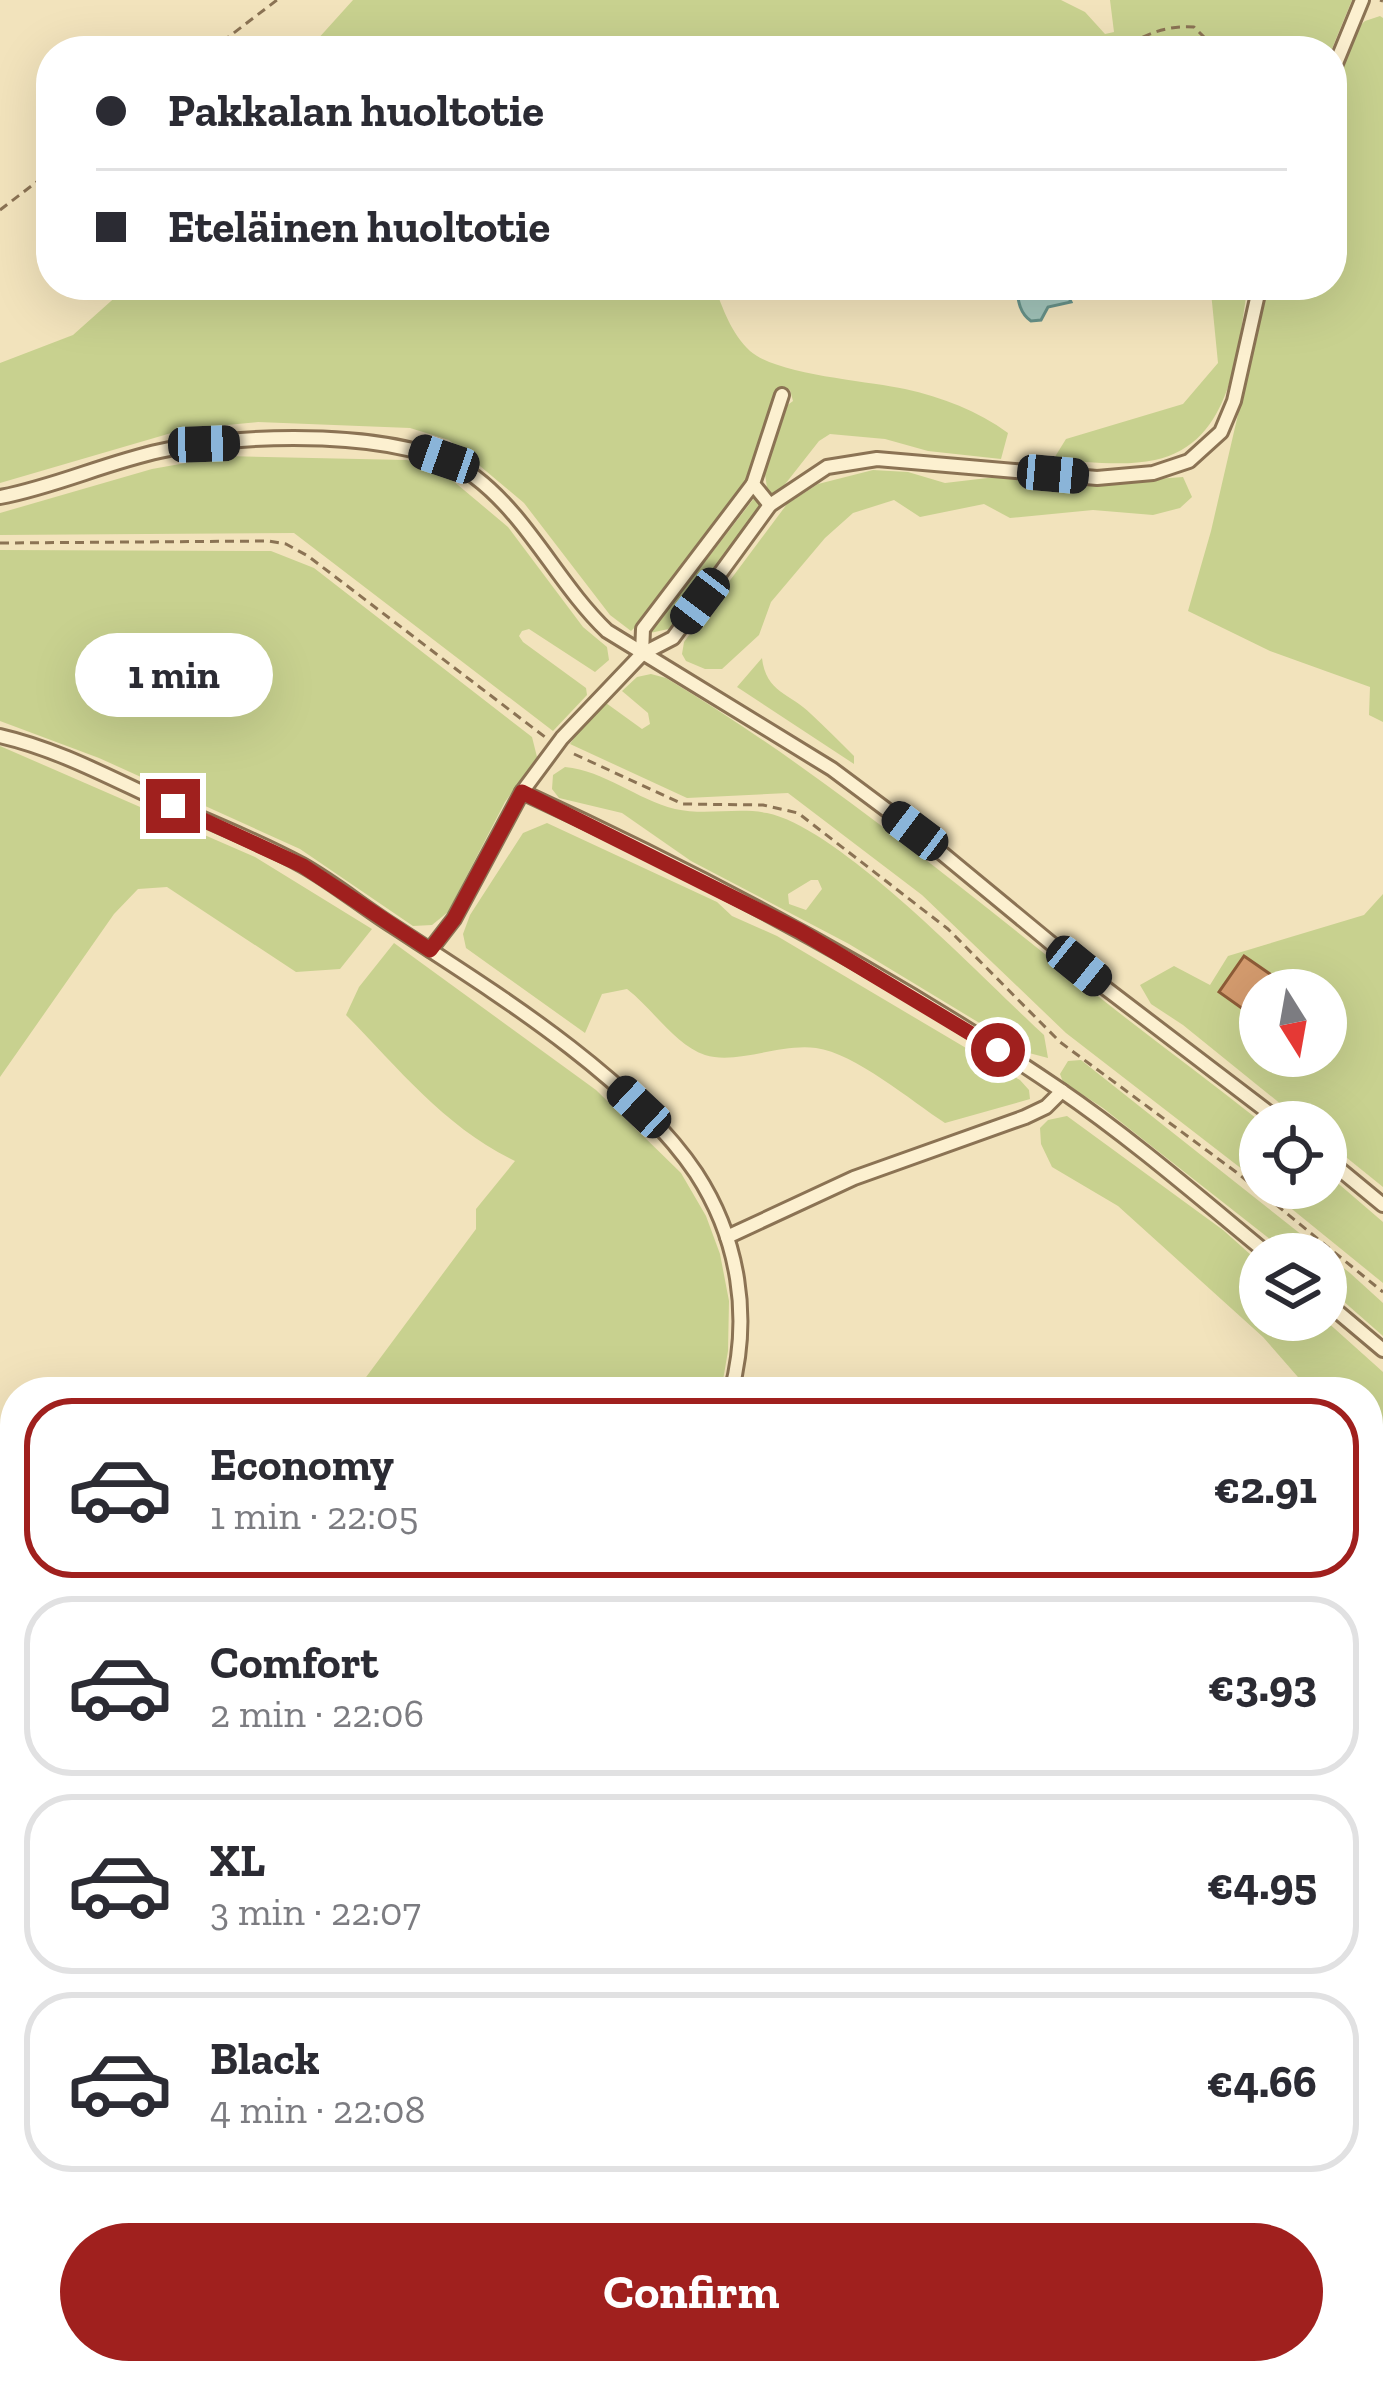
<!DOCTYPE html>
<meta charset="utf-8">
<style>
:root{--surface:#fff;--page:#f2f2f3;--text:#2b2b33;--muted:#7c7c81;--line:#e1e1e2;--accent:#a0201e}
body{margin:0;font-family:"Zilla Slab",serif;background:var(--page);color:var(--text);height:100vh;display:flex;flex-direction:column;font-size:45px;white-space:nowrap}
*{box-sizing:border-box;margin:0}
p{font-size:39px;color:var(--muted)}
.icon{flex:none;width:66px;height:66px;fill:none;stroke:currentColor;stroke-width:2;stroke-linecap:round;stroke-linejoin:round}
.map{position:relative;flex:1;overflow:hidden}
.details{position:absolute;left:0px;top:1377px;width:1383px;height:1008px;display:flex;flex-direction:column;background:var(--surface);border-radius:48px 48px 0 0;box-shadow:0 12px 48px #0002}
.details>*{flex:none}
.hud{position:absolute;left:36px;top:36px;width:1311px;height:264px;border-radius:48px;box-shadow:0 12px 48px #0002;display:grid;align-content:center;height:264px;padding:0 60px;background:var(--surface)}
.needle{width:78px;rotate:169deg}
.tools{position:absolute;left:1239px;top:969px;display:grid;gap:24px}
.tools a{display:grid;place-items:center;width:108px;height:108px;border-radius:50%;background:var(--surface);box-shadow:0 12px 48px #0002;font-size:60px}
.end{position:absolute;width:54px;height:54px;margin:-27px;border:15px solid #a0201e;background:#fff;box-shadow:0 0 0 6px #fff}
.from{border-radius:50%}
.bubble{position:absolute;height:84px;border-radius:42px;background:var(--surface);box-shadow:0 12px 48px #0002;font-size:39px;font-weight:700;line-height:84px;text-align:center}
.car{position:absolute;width:36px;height:72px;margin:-36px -18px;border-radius:15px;box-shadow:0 0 9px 3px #0007;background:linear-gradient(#222 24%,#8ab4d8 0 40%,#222 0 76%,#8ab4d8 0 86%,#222 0)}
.hud b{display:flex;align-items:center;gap:42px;height:114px;font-size:45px}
.hud b+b{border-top:3px solid var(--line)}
.hud i{width:30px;height:30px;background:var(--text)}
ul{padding:21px 0 0;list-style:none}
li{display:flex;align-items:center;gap:36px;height:180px;margin:0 24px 18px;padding:0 36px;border:6px solid var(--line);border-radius:48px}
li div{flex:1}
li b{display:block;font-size:45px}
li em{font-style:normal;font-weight:700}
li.active{border-color:var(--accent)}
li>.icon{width:108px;height:108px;stroke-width:1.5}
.button{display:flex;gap:24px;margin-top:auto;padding:24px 60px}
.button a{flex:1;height:138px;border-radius:72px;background:var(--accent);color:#fff;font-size:48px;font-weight:700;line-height:138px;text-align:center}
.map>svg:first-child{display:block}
</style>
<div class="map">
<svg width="1383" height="2385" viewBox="0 0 1383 2385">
<rect width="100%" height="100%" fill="#f2e3bc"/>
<g fill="#c8d18f" fill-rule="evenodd">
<polygon points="353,0 1061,0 1085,12 1105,34 1114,32 1110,0 1352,0 1331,51 307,51"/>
<polygon points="1380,16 1383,18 1383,722 1369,715 1370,687 1270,651 1188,611 1211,531 1268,285 1332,285 1332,82 1351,34 1365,21"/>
<path d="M129,285H714C723,309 731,333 750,351C777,375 869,381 905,389C942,397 978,411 1008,433L1001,459L928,451L885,439L830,434L819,441L775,497L768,494L764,468L785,407L793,401L790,390L777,389L752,467L739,491L645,617L631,631L610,615L524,503L449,440L410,428L258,422L185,429L0,483V363L73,335Z"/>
<path d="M1206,285H1248C1237,349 1234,443 1155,460C1123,467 1085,461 1053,460L1066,439L1183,404L1218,363L1211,292Z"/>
<polygon points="225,456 406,460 433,464 508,527 583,627 607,647 609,660 595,672 529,629 522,631 519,636 523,642 586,688 587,695 553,731 294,533 0,535 0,513 152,469"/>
<polygon points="873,470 908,472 945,483 996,477 1074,485 1183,477 1192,497 1180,508 1153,515 1093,510 1010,518 984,504 920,517 894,500 853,513 825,538 771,602 759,635 722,669 705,669 686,661 682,654 684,642 787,504 818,484"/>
<polygon points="755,497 759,499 760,510 673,628 650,633"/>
<polygon points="0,550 271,551 314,568 532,737 537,757 505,802 448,912 432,925 413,926 300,849 99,758 0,721"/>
<path d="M762,658C766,693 790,693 811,714C826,728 840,742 854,756V764L737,687Z"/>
<path d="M651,674L666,678C819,770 954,882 1094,993C1149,1037 1206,1078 1261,1122L1260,1183L1066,1033L922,895L788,793L687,798L570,744L594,709L606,703L642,729L650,724L648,713L622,691L637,677Z"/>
<polygon points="0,746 255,857 372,929 340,969 296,972 167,887 138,889 114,914 0,1077"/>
<path d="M565,767C605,771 636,799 675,809C706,816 736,807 767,813C841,828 984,980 1044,1035L1048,1058L1029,1053L849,944L691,861L622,813L559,798L552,789L553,775ZM811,880H818L822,889L806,910L789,904L788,894Z"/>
<path d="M547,823L717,902L732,916L777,936L1020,1080L1029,1090L1030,1099L945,1123C911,1101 855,1053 816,1048C780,1043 737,1065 705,1055C675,1045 652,1008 627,989L602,994L585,1033L466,948L463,934L470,915L523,833Z"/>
<path d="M1383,894V1187L1326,1141V1122H1303L1183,1025L1151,1004L1140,985L1174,966L1210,985L1228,956L1364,915ZM1260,990H1326V1056H1260Z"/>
<path d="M394,943L596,1090L681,1173L706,1216L720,1254L729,1301L728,1351L721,1392H355L476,1229V1209L515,1161C446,1128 399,1069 346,1015L359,987Z"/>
<polygon points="1081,1060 1350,1273 1383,1303 1383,1336 1326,1286 1326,1254 1289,1254 1103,1108 1063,1082 1060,1074 1068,1061"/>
<polygon points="1067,1116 1223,1230 1260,1263 1260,1320 1325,1320 1383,1372 1383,1543 1368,1541 1368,1392 1311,1392 1263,1337 1118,1206 1052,1167 1041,1144 1040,1128 1048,1120"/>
<polygon points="1326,1173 1383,1222 1383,1283 1266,1188 1326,1188"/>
<polygon points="15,1829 15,2370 82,2370 72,2385 0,2385 0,1845"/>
<polygon points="222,2370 316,2370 303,2385 233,2385"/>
<polygon points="679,2370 898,2370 910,2385 665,2385"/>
<polygon points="1197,2370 1340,2370 1382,2385 1196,2385"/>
</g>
<path fill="#a1c3b9" stroke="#679188" stroke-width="3" d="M1016,285H1063L1071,302L1048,307L1041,320L1031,321C1018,312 1018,297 1016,285Z"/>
<polygon fill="#d49b6e" stroke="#8d5b37" stroke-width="3" points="1244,956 1293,990 1260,990 1260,1021 1219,992"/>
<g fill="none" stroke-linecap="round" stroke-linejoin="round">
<defs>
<g id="lane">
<polyline points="1332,73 1362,0"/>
<path d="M0,497C54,487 105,463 160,451C238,433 410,427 475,477C529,518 558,584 607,631L832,769L915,831L1104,987L1281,1122"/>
<polyline points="770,505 753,484 782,395"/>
<polyline points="642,654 643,629 753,484"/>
<path d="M0,736C53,748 103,774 152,797C202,819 254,839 302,865C334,883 363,907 393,926C491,990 631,1076 696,1173C739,1239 751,1317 731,1392"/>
<path d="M522,792C707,877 890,974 1059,1089C1132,1139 1200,1198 1268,1254"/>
<polyline points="430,950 454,919 522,792 562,738 642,654 673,638 770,505 827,467 877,459 1097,478 1153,473 1189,461 1221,432 1234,401 1260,285"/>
<polyline points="1326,1158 1383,1205"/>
<polyline points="727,1237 854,1178 1025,1117 1046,1107 1062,1091"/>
<polyline points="1326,1302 1383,1350"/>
<polyline points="1368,2067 1383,2065"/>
<polyline points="85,2385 96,2370"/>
</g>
</defs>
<use href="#lane" stroke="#8b7354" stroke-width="18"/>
<g stroke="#8b7354" stroke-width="3" stroke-dasharray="9 6" stroke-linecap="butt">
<polyline points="1380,0 1383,1"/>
<polyline points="210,51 277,0"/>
<path d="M1116,51C1143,36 1163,25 1194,27L1218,51"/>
<polyline points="0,210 51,171"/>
<polyline points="880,286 880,285"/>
<polyline points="0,543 269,541 286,544 308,556 545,737"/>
<polyline points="574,754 683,804 763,805 798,813 948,929 1060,1042 1236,1172 1383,1292"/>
<polyline points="916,2370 924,2385"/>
</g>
<use href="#lane" stroke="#fcf0d0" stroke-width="12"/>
</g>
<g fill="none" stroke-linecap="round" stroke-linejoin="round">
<polyline stroke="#a0201e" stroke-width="15" points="173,806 303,866 430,950 454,919 522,792 800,931 998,1050"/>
</g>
</svg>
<div class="tools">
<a><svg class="needle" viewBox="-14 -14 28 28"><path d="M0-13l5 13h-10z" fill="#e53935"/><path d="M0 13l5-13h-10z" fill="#7c7c81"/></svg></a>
<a><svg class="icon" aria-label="locate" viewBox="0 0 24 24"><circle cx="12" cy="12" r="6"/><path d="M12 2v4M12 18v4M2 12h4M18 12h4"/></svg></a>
<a><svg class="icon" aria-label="layers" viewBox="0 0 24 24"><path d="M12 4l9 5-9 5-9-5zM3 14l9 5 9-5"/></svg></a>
</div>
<i class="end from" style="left:998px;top:1050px"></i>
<i class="end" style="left:173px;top:806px"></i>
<div class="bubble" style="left:75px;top:633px;width:198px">1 min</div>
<i class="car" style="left:204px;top:444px;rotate:88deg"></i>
<i class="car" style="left:444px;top:459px;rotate:289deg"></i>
<i class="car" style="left:1053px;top:474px;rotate:95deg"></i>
<i class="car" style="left:700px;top:601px;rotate:217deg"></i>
<i class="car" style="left:915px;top:831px;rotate:307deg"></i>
<i class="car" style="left:1079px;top:966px;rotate:129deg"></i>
<i class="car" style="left:639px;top:1107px;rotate:313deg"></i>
<div class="hud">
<b><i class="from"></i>Pakkalan huoltotie</b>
<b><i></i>Eteläinen huoltotie</b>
</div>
<section class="details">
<ul>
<li class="active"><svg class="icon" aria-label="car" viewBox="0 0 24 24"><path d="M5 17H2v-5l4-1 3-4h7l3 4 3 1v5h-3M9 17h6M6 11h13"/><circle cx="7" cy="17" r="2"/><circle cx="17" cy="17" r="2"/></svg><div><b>Economy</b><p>1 min · 22:05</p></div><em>€2.91</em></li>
<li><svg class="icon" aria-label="car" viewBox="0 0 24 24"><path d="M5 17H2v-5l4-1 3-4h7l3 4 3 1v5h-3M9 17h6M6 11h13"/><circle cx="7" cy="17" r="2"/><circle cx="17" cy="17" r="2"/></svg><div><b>Comfort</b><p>2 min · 22:06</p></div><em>€3.93</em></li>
<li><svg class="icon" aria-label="car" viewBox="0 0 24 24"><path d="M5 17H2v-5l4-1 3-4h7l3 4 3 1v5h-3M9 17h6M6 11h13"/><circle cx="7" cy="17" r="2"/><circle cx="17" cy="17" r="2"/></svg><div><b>XL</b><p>3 min · 22:07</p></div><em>€4.95</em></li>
<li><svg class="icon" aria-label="car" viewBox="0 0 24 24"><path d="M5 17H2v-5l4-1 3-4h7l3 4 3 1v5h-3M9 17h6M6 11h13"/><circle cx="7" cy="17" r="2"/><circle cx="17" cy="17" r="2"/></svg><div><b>Black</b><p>4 min · 22:08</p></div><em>€4.66</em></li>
</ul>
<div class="button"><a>Confirm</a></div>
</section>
</div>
